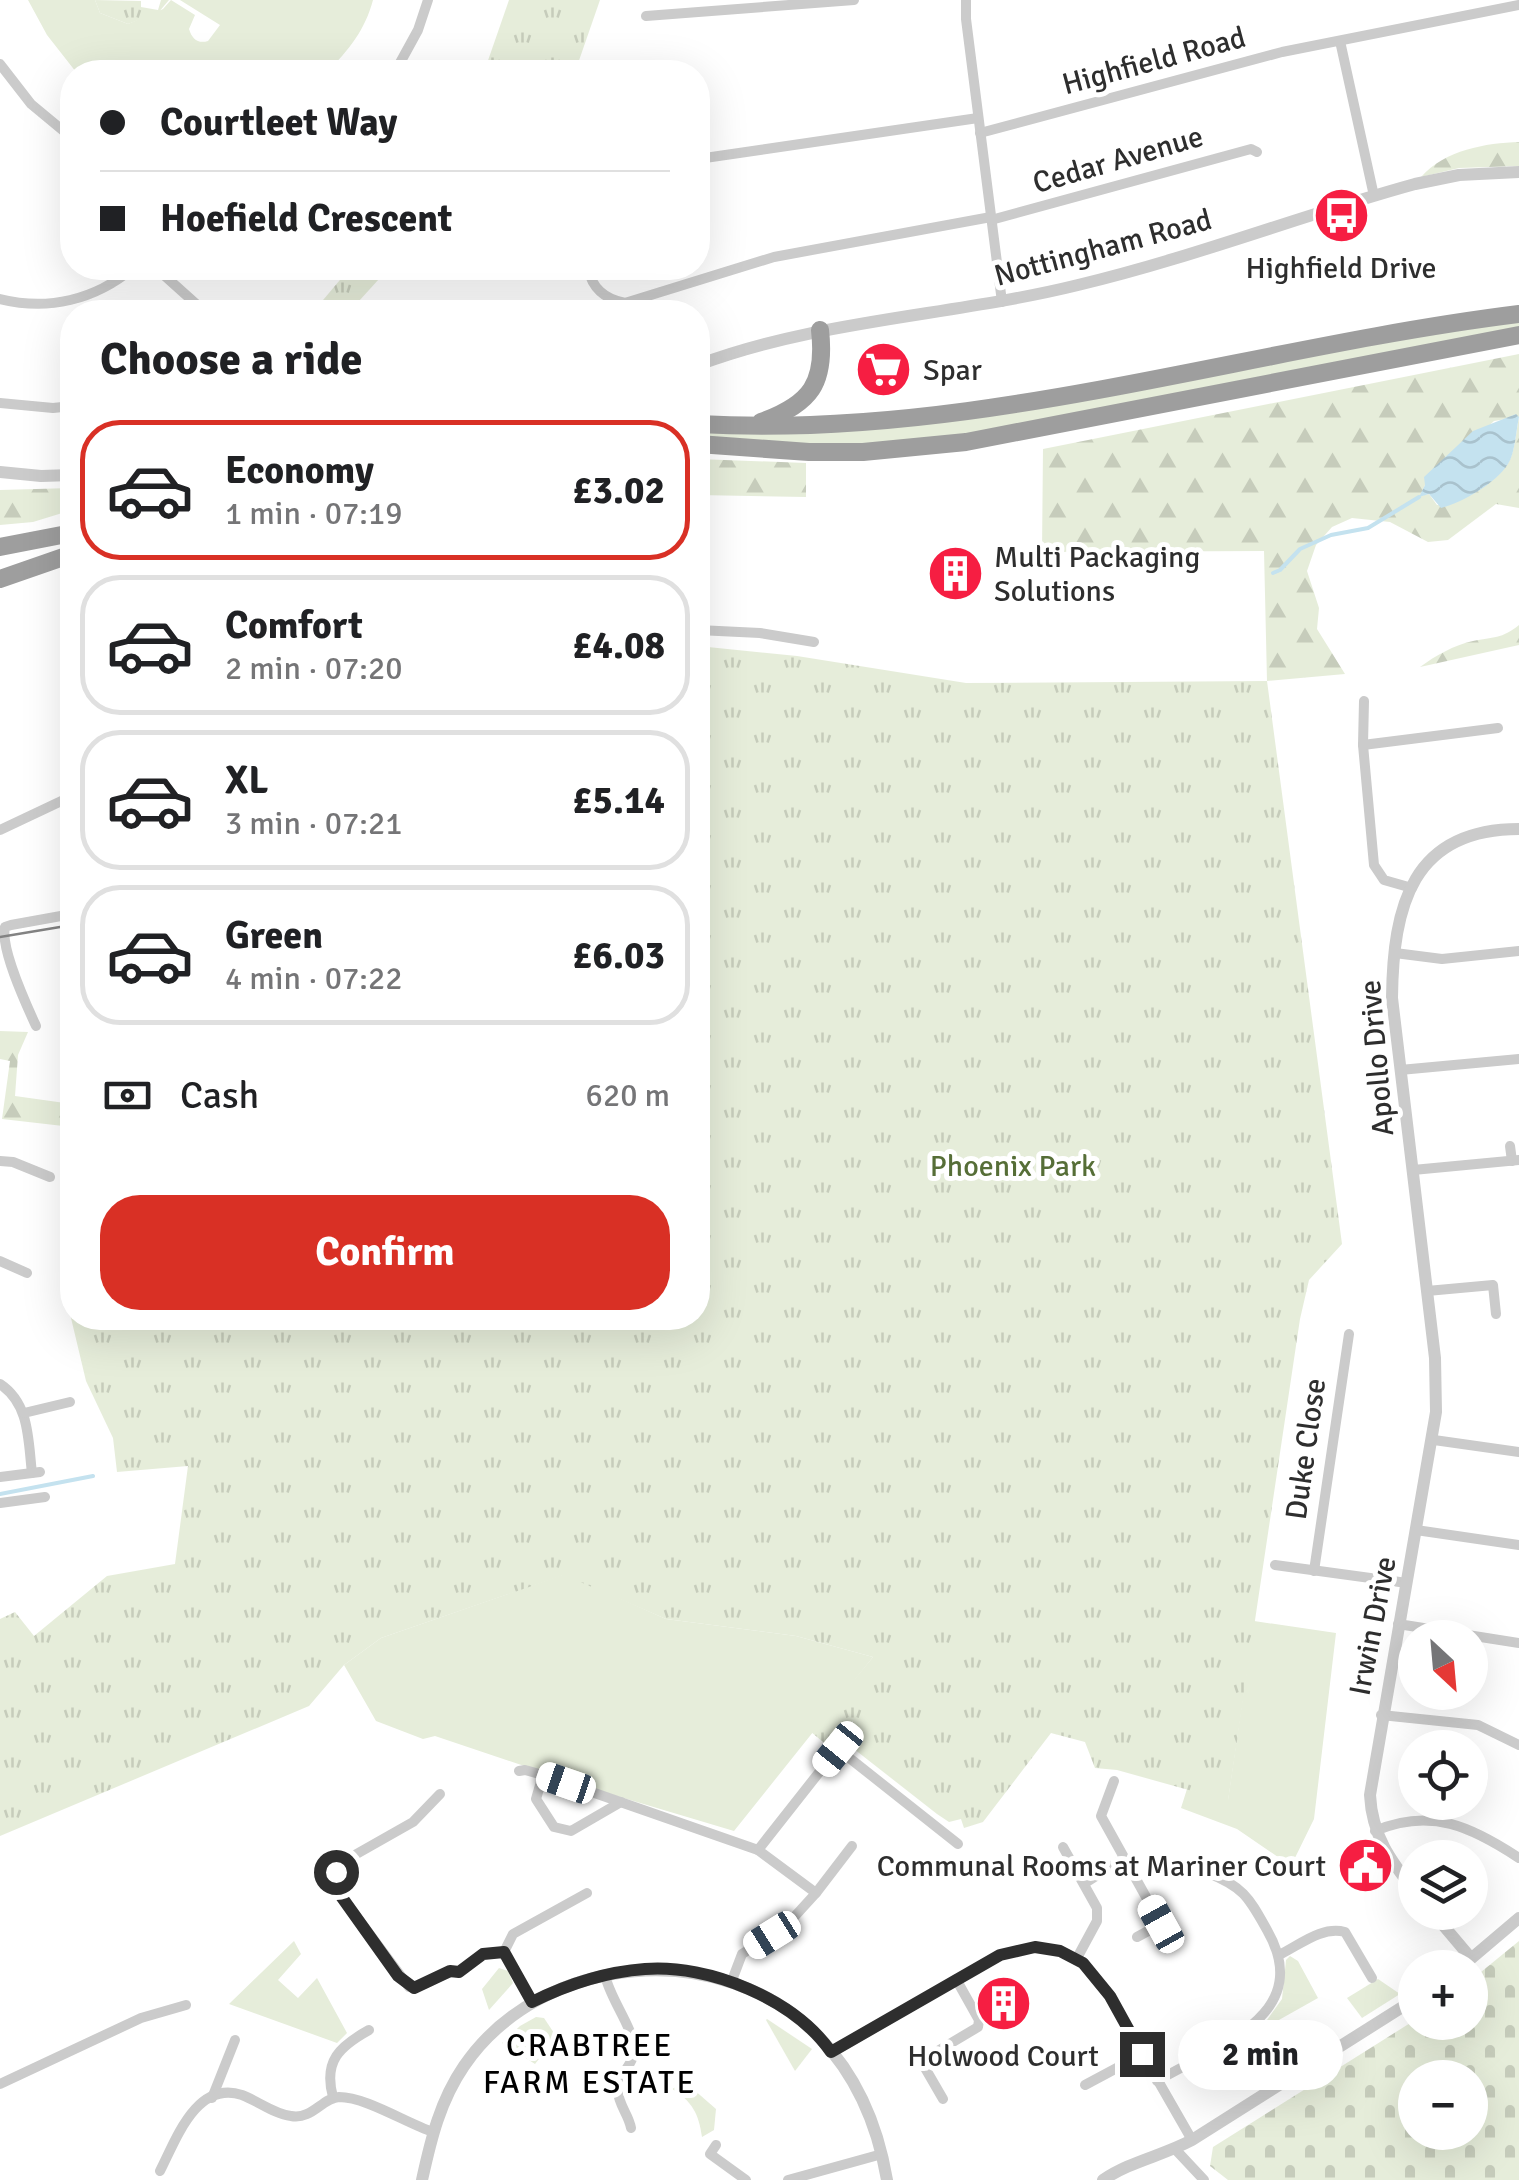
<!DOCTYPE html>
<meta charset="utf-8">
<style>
:root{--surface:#fff;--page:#f6f6f6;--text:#202124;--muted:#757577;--line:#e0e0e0;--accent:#d93025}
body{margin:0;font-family:Signika,sans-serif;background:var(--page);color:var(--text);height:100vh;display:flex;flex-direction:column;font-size:38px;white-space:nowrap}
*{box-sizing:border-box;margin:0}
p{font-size:32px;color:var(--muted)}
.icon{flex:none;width:55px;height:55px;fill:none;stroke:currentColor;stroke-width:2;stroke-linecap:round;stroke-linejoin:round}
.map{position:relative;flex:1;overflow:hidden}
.sheet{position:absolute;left:60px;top:300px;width:650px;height:1030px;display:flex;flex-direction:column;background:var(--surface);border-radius:40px;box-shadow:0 10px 40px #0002}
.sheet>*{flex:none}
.hud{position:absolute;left:60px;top:60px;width:650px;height:220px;border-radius:40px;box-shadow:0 10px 40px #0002;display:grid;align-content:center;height:220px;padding:0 40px;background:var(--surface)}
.needle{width:65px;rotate:154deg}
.buttons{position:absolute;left:1398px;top:1620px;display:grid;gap:20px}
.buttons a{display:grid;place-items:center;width:90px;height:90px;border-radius:50%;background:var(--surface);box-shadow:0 10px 40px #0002;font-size:50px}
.end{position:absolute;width:45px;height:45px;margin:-22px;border:12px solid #2e2e2e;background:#fff;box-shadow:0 0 0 5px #fff}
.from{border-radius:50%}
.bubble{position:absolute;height:70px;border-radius:35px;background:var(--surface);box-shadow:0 10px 40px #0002;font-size:32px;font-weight:700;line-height:70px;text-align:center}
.car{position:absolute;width:30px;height:60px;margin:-30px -15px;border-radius:12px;box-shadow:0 0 8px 2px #0007;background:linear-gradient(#fff 24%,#345 0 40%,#fff 0 76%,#345 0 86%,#fff 0)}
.hud b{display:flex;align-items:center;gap:35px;height:95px;font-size:38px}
.hud b+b{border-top:2px solid var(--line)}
.hud i{width:25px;height:25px;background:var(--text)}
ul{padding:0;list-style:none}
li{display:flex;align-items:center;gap:30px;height:140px;margin:0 20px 15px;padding:0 20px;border:5px solid var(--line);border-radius:40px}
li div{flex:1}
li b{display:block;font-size:38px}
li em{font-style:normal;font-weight:700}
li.active{border-color:var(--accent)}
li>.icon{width:90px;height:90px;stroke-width:1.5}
h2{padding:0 40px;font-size:45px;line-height:120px}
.pay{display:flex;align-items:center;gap:25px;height:110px;padding:0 40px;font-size:38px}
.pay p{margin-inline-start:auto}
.button{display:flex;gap:20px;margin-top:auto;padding:20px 40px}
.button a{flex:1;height:115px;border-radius:40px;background:var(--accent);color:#fff;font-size:40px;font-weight:700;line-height:115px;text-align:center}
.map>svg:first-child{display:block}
</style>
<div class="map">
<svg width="1519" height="2180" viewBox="0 0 1519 2180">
<defs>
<pattern id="forest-firs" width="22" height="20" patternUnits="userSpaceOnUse" patternTransform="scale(2.5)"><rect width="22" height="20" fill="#e6edda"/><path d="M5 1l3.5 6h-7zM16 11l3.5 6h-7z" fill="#c6ccbb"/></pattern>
<pattern id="cemetery-stones" width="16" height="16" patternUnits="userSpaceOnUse" patternTransform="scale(2.5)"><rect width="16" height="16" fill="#e6edda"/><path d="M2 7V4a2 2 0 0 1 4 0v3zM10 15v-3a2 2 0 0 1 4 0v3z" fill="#c6ccbb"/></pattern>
<pattern id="park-tufts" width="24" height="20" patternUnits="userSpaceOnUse" patternTransform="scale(2.5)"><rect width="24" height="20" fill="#e6edda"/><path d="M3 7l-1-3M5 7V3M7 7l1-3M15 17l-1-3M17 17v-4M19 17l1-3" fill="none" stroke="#c6ccbb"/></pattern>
<pattern id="water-waves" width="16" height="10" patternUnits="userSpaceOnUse" patternTransform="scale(2.5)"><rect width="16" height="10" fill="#c4e2ef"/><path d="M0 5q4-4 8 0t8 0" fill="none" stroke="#a9c2cd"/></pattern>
</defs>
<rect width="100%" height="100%" fill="#fff"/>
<g fill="#e6edda">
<path d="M28,0H95L100,13L128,24L163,9L171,0L195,15L189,29C192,39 198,44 208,41L220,25L180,0H373C365,30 349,50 327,72H76L47,35Z"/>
<polygon points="1519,320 1519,330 990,433 839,447 698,438 698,430 809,433"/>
<polygon points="565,1574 666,1619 796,1636 873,1657 734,1831 590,1788 435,1736 423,1739 376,1721 344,1665 381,1638"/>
<polygon points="1254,1621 1336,1633 1314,1819 1291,1866 1237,1829 1181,1808 1187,1789 1228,1800"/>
<polygon points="294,1941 301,1954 278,1980 298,1998 317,1978 347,2033 337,2043 229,2004"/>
<polygon points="1290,1956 1298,1961 1318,1998 1263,2029 1262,2027 1282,1999 1286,1960"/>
<polygon points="499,1968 508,1971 513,1983 489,2010 482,1989"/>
<polygon points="1378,1979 1400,1994 1362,2018 1347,1998"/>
<polygon points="536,2017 544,2018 554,2033 553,2041 535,2064 502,2043 520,2026"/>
<polygon points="767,2019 812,2049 795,2071 766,2020"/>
<path d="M685,2082L716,2109L714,2130L702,2137C699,2114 692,2101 672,2089Z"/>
</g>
<g fill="url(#forest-firs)" fill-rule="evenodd">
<path d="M1519,142V166L1459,168L1421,177C1445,150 1486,143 1519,142Z"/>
<path d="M1519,354V508L1496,504L1448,540L1428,542L1390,522L1352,518L1332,527L1316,545L1307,571L1319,608L1317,629L1345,674L1267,681L1264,551L1042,552L1043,449ZM1519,417C1516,431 1515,454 1507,465C1491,485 1461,503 1437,505L1429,494L1420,496L1425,485L1494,421Z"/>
<polygon points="698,459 806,463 806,497 698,495"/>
<polygon points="72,488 72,510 33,522 0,525 0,490"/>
<path d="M1519,625V645L1420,667C1435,656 1454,645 1473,641C1493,637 1502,639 1519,625Z"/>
<polygon points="0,1031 28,1032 18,1055 15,1096 72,1104 72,1127 2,1119 10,1061 0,1059"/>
</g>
<path fill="url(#cemetery-stones)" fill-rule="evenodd" d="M1519,1941V2180H1228L1210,2166L1213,2147L1415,2020V2022H1470V1981ZM1415,2078H1470V2132H1415Z"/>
<g fill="url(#park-tufts)">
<polygon points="95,0 141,1 141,7 158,10 161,0 169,0 158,13 128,24 100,13"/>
<polygon points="509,0 600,0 575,72 484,72"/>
<polygon points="350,268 389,268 349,312 313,312"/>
<polygon points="698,646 797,656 966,683 1267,681 1342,1244 1309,1280 1300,1319 1228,1801 1117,1770 1095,1768 1085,1742 1051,1733 983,1822 964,1828 961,1819 949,1822 937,1814 854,1749 853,1721 828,1746 811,1732 873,1657 796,1636 666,1619 564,1575 381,1638 344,1665 309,1706 0,1836 0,1619 15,1612 34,1636 107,1576 175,1564 188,1466 117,1472 113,1438 86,1381 71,1318 72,1303 72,1318 698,1318"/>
</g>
<path fill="url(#water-waves)" d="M1516,414L1519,417C1516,431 1515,453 1508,464C1495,484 1463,502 1441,508L1429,494L1419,497L1425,485L1424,477L1473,431Z"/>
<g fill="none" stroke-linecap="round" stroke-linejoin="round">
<g stroke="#c4e2ef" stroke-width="4">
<polyline points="1273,573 1280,570 1300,549 1331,535 1368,528 1419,497"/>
<polyline points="0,1494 93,1476"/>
</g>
<g stroke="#cbcbcb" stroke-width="10">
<polyline points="966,0 966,19 1002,302"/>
<polyline points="646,16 854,0"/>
<polyline points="1340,41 1374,196"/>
<polyline points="0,64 31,104 72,138"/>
<polyline points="395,72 418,30 428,0"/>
<polyline points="980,133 1282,52 1519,5"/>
<polyline points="698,159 978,118"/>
<polyline points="991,220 1251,149 1257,152"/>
<polyline points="156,268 205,312"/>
<path d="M588,268C592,288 604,299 625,303L774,257L991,217"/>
<path d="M0,299C48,311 95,300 133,268"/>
<polyline points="224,312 225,312"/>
<polyline points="0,403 53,408 72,406"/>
<polyline points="698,630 760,633 814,642"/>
<polyline points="1364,701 1363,745 1374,865 1384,880 1412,888"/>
<polyline points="1363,745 1498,728"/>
<polyline points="0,830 72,796"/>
<polyline points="1395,953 1442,959 1519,951"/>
<path d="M36,1026C26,1004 0,948 5,927L11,925L72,914"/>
<polyline points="1400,1070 1519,1059"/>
<polyline points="1510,1146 1512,1161"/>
<polyline points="0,1161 13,1162 50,1177"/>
<polyline points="1413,1170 1519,1160"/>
<polyline points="0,1261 27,1273"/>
<polyline points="1427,1291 1493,1285 1496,1314"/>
<path d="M0,1384C30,1404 28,1440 32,1473"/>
<polyline points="24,1413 70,1402"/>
<polyline points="1434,1440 1519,1452"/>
<polyline points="0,1477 40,1472"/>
<polyline points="0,1503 45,1497"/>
<polyline points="1416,1530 1519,1545"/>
<polyline points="1275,1565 1407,1583"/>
<polyline points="1314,1571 1349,1334"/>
<polyline points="1398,1624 1519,1643"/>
<polyline points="1381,1715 1478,1725 1519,1745"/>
<polyline points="838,1749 958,1844"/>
<polyline points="519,1771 525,1770 543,1775 758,1850"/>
<polyline points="543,1775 536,1799 554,1827 571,1831 621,1802"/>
<polyline points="1114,1781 1101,1816 1161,1924 1137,1937"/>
<path d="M440,1794L413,1822L353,1856L336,1872V1889L409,1987C428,1988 441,1970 459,1972L483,1954L504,1952"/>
<path d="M1375,1831C1431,1807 1472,1827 1519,1858"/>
<polyline points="1063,1847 1097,1908 1097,1921 1077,1958"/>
<polyline points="1085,1883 1123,1859"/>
<polyline points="816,1893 852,1846"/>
<path d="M1281,1954C1301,1944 1322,1926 1345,1932L1372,1978"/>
<path d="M605,1975C610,1999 632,2025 634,2048C635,2065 617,2074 618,2091C618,2104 629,2115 631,2128"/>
<polyline points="731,1983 742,1954 785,1927 816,1893 758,1850 843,1742"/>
<polyline points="532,2001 504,1952 513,1934 587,1893"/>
<polyline points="831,2053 1000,1955 1035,1947 1061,1951 1083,1963 1110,1997 1192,2140"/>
<path d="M1157,2081C1217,2046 1316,2015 1267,1930C1249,1898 1244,1887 1208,1873"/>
<polyline points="0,2084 141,2018 186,2005"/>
<polyline points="1085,2085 1143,2054"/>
<path d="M333,2097C323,2061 340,2046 369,2030"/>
<polyline points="212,2098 235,2040"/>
<polyline points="943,2099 921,2061 978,2027 979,2020 956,1979"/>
<polyline points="716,2145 710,2154 746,2180"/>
<polyline points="1175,2149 1204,2180"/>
<path d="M160,2171C176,2140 196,2080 242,2095C258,2101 274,2114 291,2116C312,2120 322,2098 339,2097C366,2097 406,2123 433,2132"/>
<polyline points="788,2180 882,2154"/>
</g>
<g stroke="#cbcbcb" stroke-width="12">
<path d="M698,365C821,319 952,316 1078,285C1192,258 1302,215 1415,184L1459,175L1519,172"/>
<polyline points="0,472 41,476 72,475"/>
<path d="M1415,1892C1391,1861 1372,1836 1370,1795L1436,1412L1435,1358L1392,998C1393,906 1412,829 1519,829"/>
<polyline points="1432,1912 1470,1957"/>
<polyline points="1460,1968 1519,1918"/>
<path d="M422,2180C431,2139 440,2101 464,2066C542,1952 723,1937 819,2037C857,2076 878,2127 887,2180"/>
<path d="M1103,2180C1131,2161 1162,2156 1192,2140L1415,1999"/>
</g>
<g stroke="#9e9e9e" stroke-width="18">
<path d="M761,422C811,404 826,383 820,330"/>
<path d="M698,424C976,440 1245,348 1519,314"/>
<polyline points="698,444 809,452 863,452 966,442 1519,335"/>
<polyline points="0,547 72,533"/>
<polyline points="0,579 72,554"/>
</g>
<polyline stroke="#838383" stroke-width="2.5" points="0,937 72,925"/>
</g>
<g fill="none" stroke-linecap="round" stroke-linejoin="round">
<path stroke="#2e2e2e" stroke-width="12" d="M336,1872V1889L398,1976L414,1988L450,1971L459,1972L483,1954L504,1952L532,2002C568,1984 604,1972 645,1969C709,1964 794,1999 831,2052L1000,1955L1035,1947L1060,1951L1083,1963L1110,1996L1142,2054"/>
</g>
<defs>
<symbol id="bus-disc" viewBox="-11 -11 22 22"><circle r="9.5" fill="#f61e42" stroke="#fff"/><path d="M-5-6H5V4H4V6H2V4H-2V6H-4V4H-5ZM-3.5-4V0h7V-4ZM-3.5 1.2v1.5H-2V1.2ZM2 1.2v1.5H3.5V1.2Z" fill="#fff"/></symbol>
<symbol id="supermarket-disc" viewBox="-11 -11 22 22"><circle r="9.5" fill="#f61e42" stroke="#fff"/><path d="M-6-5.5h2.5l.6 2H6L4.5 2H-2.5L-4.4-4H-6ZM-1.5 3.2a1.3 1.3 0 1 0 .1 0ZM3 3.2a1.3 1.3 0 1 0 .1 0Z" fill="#fff"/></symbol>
<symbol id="building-disc" viewBox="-11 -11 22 22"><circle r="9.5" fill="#f61e42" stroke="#fff"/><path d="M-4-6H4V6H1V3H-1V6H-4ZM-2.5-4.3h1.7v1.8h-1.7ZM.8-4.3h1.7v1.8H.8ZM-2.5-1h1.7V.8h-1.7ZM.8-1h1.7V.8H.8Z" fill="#fff"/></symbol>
<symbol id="civic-disc" viewBox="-11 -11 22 22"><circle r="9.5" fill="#f61e42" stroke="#fff"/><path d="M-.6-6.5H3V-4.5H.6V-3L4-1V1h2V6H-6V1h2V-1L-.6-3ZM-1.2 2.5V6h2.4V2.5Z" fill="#fff"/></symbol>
</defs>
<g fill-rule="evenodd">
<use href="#bus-disc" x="1310" y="184" width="63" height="63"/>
<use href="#supermarket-disc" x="852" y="338" width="63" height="63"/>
<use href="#building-disc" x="924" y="542" width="63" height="63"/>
<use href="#civic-disc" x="1334" y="1834" width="63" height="63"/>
<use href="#building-disc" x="972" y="1972" width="63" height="63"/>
</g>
<g text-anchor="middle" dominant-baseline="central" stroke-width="10" stroke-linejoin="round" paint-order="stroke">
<g font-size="30" fill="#2e2e2e" stroke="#fff">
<text transform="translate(1154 61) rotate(-15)">Highfield Road</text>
<text transform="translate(1118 160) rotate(-16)">Cedar Avenue</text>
<text transform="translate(1103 248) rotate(-15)">Nottingham Road</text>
<text transform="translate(1377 1058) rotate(-95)">Apollo Drive</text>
<text transform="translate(1306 1449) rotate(-82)">Duke Close</text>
<text transform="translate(1373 1626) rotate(-79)">Irwin Drive</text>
</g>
<g font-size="30" fill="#2e2e2e" stroke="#fff">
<text x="1341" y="268">Highfield Drive</text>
<text x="923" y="370" text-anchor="start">Spar</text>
<text x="994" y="557" text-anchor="start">Multi Packaging<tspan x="994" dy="34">Solutions</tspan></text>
<text x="1326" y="1866" text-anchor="end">Communal Rooms at Mariner Court</text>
<text x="1003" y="2056">Holwood Court</text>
</g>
<g font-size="30" fill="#566e37" stroke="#fff">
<text x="1013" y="1166">Phoenix Park</text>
</g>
<g font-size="32" letter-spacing="2.5" fill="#000" stroke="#fff">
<text x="590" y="2045">CRABTREE<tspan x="590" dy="37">FARM ESTATE</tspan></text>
</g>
</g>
</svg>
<div class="buttons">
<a><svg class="needle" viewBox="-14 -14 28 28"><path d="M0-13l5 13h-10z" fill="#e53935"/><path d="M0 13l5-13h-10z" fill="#757577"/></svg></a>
<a><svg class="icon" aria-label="locate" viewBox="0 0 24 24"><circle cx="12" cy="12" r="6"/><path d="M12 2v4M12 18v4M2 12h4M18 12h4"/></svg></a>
<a><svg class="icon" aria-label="layers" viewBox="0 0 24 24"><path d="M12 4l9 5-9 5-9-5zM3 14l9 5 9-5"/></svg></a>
<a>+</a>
<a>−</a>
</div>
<i class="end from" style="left:336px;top:1872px"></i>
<i class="end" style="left:1142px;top:2054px"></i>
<div class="bubble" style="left:1178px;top:2020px;width:165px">2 min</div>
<i class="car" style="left:838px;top:1749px;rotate:219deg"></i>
<i class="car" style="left:566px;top:1783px;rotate:289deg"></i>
<i class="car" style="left:1161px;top:1924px;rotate:331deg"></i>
<i class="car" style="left:772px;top:1935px;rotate:238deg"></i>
<div class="hud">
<b><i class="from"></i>Courtleet Way</b>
<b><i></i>Hoefield Crescent</b>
</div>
<section class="sheet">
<h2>Choose a ride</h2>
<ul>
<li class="active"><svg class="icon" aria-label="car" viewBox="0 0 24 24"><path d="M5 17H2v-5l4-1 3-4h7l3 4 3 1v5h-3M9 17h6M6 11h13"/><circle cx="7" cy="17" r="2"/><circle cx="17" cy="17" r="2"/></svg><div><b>Economy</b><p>1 min · 07:19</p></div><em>£3.02</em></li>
<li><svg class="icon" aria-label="car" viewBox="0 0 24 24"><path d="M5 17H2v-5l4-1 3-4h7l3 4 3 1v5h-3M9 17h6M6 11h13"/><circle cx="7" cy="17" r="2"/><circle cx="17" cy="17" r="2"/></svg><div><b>Comfort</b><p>2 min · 07:20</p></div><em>£4.08</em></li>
<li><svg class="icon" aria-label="car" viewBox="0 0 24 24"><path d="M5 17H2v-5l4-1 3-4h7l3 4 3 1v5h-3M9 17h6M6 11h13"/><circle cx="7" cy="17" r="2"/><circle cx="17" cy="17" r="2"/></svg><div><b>XL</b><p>3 min · 07:21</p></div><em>£5.14</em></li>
<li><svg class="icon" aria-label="car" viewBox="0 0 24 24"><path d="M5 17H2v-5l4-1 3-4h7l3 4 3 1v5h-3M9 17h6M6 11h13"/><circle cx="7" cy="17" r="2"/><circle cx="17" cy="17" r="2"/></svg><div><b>Green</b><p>4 min · 07:22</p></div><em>£6.03</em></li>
</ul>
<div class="pay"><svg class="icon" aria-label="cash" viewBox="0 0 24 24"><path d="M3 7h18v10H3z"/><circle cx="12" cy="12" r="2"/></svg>Cash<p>620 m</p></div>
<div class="button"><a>Confirm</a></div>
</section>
</div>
